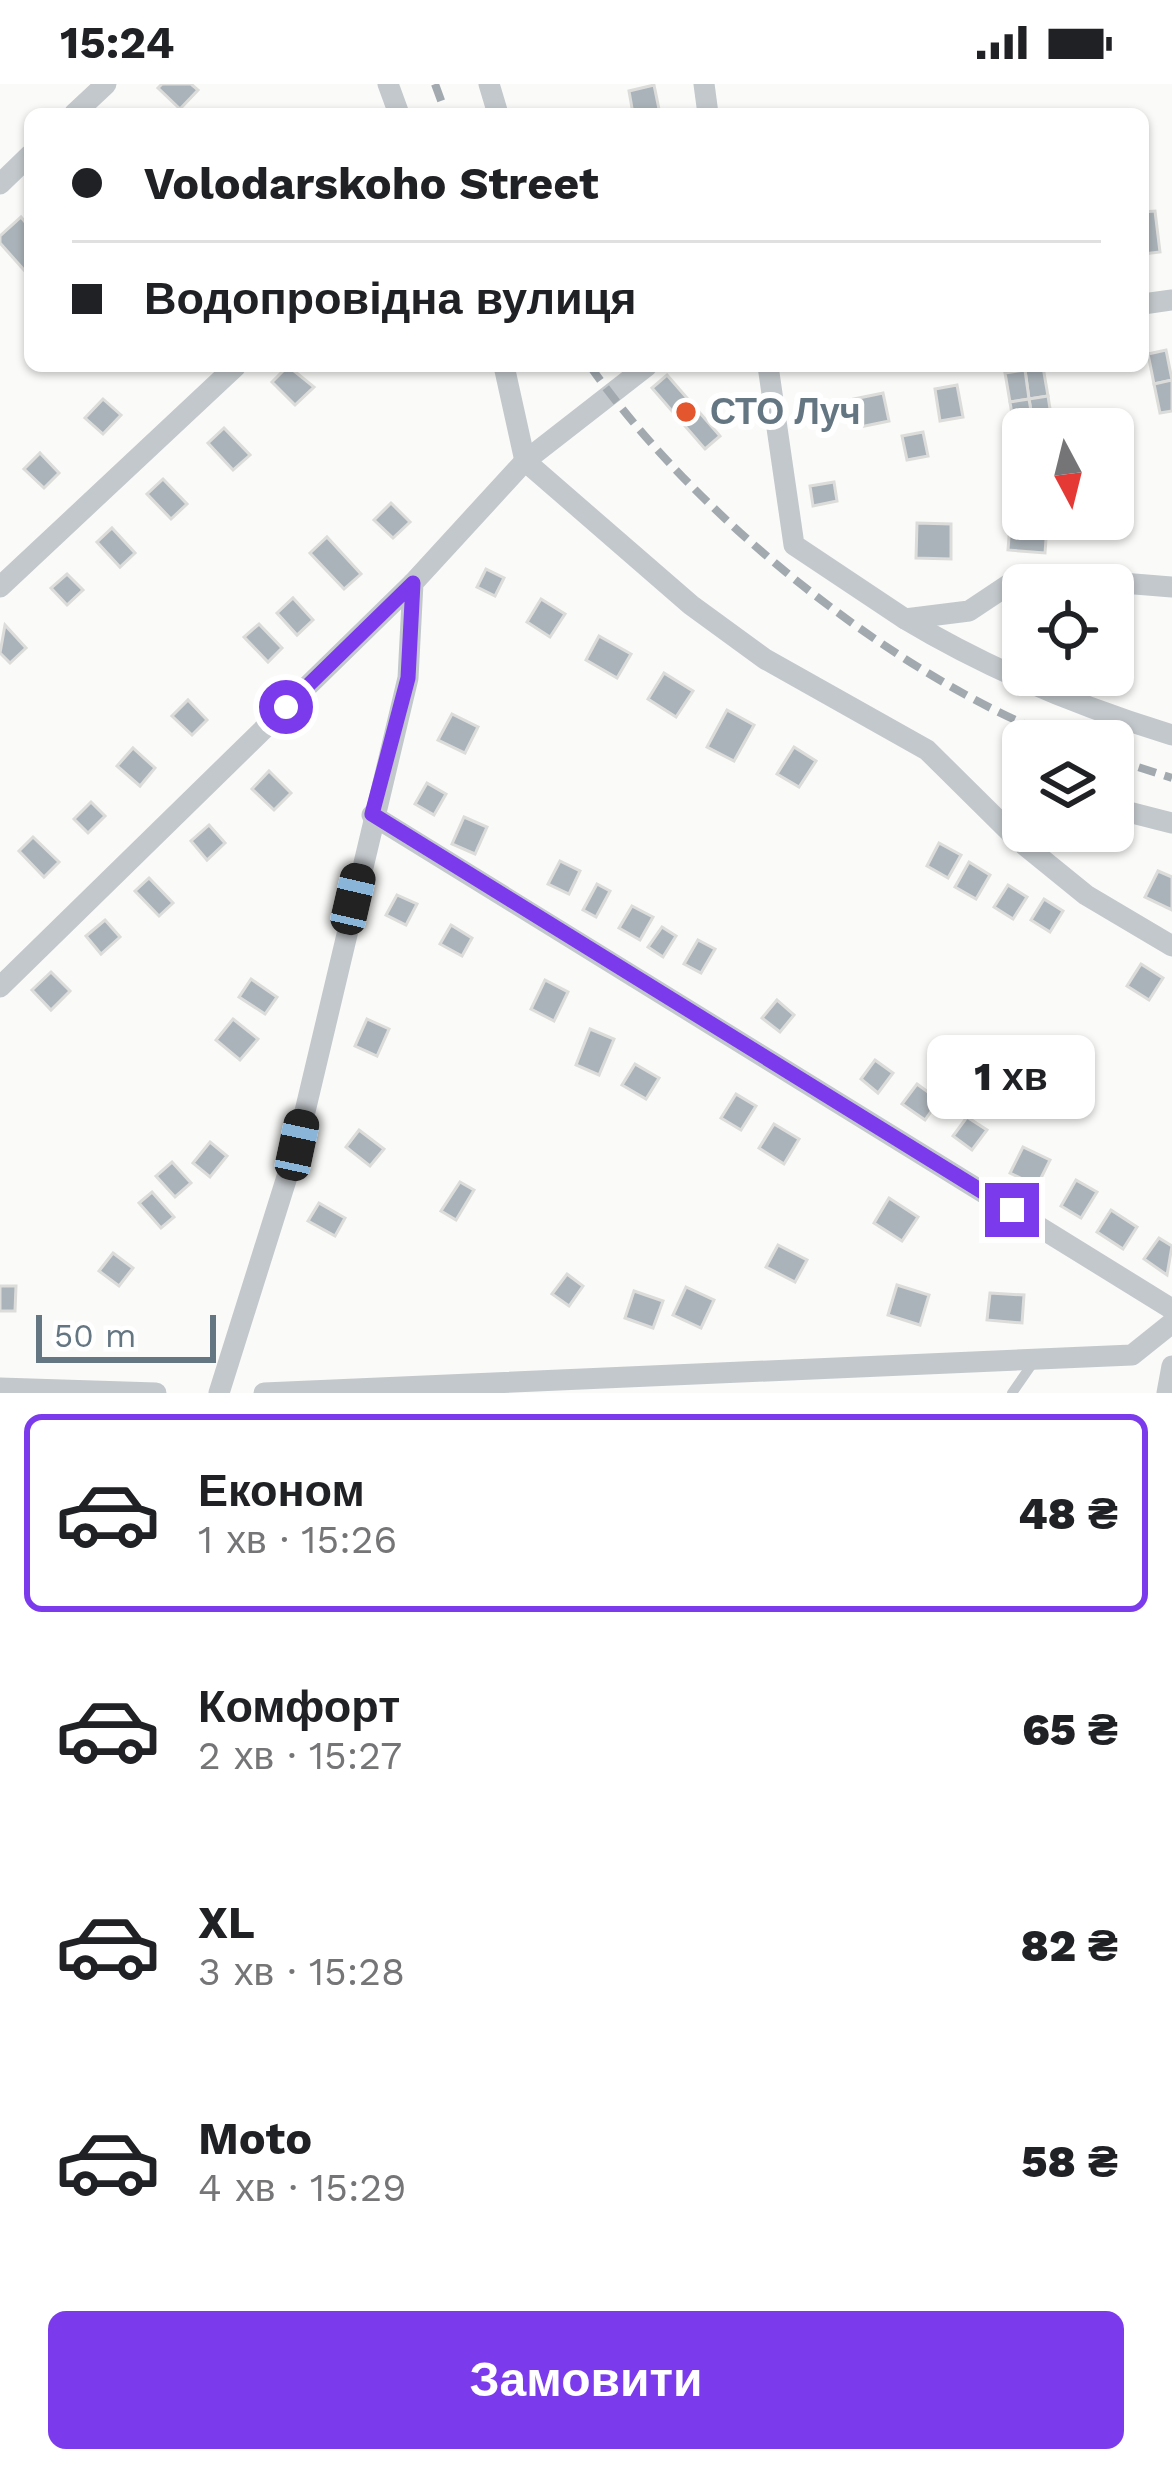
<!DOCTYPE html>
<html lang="uk">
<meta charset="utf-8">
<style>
:root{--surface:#fff;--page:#f6f6f6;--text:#202124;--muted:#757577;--line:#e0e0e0;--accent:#7c3aed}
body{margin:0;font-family:"Work Sans",sans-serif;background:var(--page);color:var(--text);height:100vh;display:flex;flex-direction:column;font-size:45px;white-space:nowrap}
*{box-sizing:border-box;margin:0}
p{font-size:39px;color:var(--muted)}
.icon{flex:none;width:66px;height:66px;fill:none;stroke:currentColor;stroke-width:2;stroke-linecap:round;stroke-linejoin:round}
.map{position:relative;height:1309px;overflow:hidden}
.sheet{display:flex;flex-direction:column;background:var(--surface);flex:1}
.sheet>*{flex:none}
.top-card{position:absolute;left:24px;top:24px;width:1125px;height:264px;border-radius:18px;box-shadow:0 3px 9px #0004;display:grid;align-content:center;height:264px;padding:0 48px;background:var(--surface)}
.needle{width:78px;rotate:173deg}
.controls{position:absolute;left:1002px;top:324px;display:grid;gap:24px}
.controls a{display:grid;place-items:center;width:132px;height:132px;border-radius:18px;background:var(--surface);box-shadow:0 3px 9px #0004;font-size:60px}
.scale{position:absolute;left:36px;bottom:30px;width:180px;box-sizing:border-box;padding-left:12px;border:6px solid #657683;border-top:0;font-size:33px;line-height:42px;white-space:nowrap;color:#657683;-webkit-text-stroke:9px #fff;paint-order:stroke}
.end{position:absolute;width:54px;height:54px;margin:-27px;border:15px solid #7c3aed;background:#fff;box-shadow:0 0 0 6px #fff}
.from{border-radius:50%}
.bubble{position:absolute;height:84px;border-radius:18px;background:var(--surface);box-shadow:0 3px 9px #0004;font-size:39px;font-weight:800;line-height:84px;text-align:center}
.car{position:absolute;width:36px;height:72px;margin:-36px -18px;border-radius:15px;box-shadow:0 0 9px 3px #0007;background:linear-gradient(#222 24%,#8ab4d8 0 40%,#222 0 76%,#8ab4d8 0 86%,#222 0)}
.top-card b{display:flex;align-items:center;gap:42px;height:114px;font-size:45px}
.top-card b+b{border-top:3px solid var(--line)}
.top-card i{width:30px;height:30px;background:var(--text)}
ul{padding:21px 0 0;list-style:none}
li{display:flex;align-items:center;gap:36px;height:198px;margin:0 24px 18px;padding:0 24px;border:6px solid transparent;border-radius:18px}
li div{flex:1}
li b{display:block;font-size:45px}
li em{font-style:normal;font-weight:800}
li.active{border-color:var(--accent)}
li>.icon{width:108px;height:108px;stroke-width:1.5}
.action{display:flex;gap:24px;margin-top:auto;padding:24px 48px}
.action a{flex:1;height:138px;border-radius:18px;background:var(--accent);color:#fff;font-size:48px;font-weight:800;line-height:138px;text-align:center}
.status{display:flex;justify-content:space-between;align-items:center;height:84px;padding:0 60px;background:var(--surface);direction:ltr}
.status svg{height:33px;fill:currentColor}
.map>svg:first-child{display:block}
</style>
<div class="status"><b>15:24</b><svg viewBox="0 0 49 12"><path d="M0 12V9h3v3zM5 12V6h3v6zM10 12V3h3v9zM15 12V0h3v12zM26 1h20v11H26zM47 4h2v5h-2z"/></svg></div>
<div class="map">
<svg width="1172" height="1309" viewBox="0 0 1172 1309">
<rect width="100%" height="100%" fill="#fafaf8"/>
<g fill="#aab3b9" stroke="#dcdcda" stroke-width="3">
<polygon points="162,0 191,0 198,6 180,25 158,4"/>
<polygon points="654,1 660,30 633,30 629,7"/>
<polygon points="1155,127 1160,168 1143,170 1143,128"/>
<polygon points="21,133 30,144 30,180 24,186 0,159 0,152"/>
<polygon points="1166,266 1172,296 1154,300 1148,270"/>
<polygon points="288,282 314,303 295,321 272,298"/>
<polygon points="1043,283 1048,312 1029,315 1025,286"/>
<polygon points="1025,286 1029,315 1010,318 1005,289"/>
<polygon points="667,291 720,352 705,365 652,304"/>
<polygon points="1172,296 1172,327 1160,329 1154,300"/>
<polygon points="957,301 963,333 940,337 935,305"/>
<polygon points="883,309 889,337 860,343 854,315"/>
<polygon points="1048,312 1053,344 1034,345 1029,315"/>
<polygon points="103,315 121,331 103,350 85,334"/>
<polygon points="1029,315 1034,345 1015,349 1010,318"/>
<polygon points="224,344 250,371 233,386 208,359"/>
<polygon points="923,348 928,372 907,376 902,352"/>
<polygon points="40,369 59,389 44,404 24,385"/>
<polygon points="163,395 187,420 171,435 147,410"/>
<polygon points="834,398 837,417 813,422 810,402"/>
<polygon points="391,419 410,438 393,454 374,436"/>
<polygon points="917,439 951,440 951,475 916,474"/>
<polygon points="1010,440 1047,442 1045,469 1008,466"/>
<polygon points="112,444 135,469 120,483 97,458"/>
<polygon points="327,453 361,490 344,505 310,469"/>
<polygon points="486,485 504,494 495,512 477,503"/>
<polygon points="67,490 83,506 67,521 51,504"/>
<polygon points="293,514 313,536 297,551 277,529"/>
<polygon points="541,515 565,530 550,553 527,538"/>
<polygon points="259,540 282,564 268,578 244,553"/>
<polygon points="5,541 26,564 10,579 0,569"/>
<polygon points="599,552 631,570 617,594 586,576"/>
<polygon points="664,589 693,607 676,633 648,615"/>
<polygon points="188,616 207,636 192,651 172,632"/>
<polygon points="727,626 754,641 734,677 707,663"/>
<polygon points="452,630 478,643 465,669 438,656"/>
<polygon points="794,663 816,677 799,703 777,690"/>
<polygon points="133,664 155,684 140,702 117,682"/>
<polygon points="269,687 291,709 274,726 252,705"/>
<polygon points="427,699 446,710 434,731 415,720"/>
<polygon points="91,718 105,732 88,749 74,735"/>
<polygon points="464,733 487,743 475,770 452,760"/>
<polygon points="209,741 225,759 207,776 191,757"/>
<polygon points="33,753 59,778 44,793 19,767"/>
<polygon points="939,759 961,771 948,794 927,782"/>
<polygon points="560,777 580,787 569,810 548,800"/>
<polygon points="969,778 990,791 976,815 955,803"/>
<polygon points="1158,787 1172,793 1172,826 1145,813"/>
<polygon points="149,794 173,819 159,832 135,807"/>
<polygon points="597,800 610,807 596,833 583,826"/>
<polygon points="1008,801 1027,813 1013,835 994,823"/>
<polygon points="397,811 417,820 406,841 386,831"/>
<polygon points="1044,815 1063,827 1050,848 1031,836"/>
<polygon points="632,822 653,833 640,856 619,844"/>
<polygon points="105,836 120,853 101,870 86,852"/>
<polygon points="451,841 472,854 462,872 440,860"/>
<polygon points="662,843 676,852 663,873 648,863"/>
<polygon points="698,856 715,865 701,889 684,880"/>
<polygon points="1141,880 1163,894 1149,916 1127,902"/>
<polygon points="51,888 70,907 51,926 32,906"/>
<polygon points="251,895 277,913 265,930 239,913"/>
<polygon points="545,896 568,908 554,937 531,925"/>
<polygon points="777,916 794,931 780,948 762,934"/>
<polygon points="233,935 258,955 240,976 216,956"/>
<polygon points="367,935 389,945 377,972 355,962"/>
<polygon points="590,945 614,955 599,991 576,981"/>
<polygon points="875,976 893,989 878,1009 861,995"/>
<polygon points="635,980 659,994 646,1015 622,1001"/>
<polygon points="917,1000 939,1016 925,1036 902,1020"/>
<polygon points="736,1010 756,1022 741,1046 721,1034"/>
<polygon points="967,1033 987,1046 972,1066 953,1052"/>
<polygon points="774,1040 799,1055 784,1080 759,1064"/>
<polygon points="359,1046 384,1065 370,1082 346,1063"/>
<polygon points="210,1058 227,1072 210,1093 193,1079"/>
<polygon points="1023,1063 1050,1076 1037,1102 1010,1089"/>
<polygon points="172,1078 191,1099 175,1113 156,1092"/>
<polygon points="1076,1096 1097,1108 1081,1134 1061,1122"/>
<polygon points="460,1098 474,1106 456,1136 441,1127"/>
<polygon points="152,1108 174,1133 161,1144 139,1119"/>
<polygon points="889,1114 918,1133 902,1157 874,1139"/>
<polygon points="319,1119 345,1134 335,1152 308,1137"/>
<polygon points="1111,1126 1137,1143 1123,1165 1097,1148"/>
<polygon points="1159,1154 1172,1162 1167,1191 1144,1175"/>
<polygon points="778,1161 807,1176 795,1198 766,1183"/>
<polygon points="113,1169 133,1184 119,1202 99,1187"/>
<polygon points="567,1190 583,1202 569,1222 552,1210"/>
<polygon points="897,1201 929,1211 920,1241 888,1231"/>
<polygon points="0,1202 16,1202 15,1227 0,1227"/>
<polygon points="686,1203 714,1216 701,1244 673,1231"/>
<polygon points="634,1207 663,1217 653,1244 625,1234"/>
<polygon points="990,1209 1024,1211 1022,1239 987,1236"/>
</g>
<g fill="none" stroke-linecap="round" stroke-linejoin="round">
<polyline stroke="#c3c8cc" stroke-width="10" points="1012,1309 1035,1276"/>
<g stroke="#c3c8cc" stroke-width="21">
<polyline points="388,0 399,30"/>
<polyline points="489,0 498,30"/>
<polyline points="704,0 708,30"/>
<polyline points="74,30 106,0"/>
<polyline points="0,100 30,71"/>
<polyline points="1143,220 1172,216"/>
<polyline points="504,282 525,377 691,521 765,575 927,666 1017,755 1086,811 1172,862"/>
<polyline points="768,282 794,461 905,535 969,527 1023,491 1172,503"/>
<polyline points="0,503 236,282"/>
<path d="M905,535C990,586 1077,622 1172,651"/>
<polyline points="1113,724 1172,739"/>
<polyline points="372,731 1172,1225"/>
<polyline points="0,903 413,499"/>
<polyline points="0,1304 156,1309"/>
<polyline points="219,1309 297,1061 408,594 413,499 525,377 647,282"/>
<polyline points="264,1309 1132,1271 1172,1239"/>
<polyline points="1167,1309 1172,1282"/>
</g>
<g stroke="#a2aab0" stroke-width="8" stroke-dasharray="18 9" stroke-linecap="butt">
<polyline points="435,0 446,30"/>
<path d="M590,282C695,432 893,592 1065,657"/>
<polyline points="1113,675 1172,694"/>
</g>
</g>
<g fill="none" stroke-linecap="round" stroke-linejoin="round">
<polyline stroke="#7c3aed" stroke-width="15" points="286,623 413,499 408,594 372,730 1012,1126"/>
</g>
<circle fill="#e4572e" stroke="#fff" stroke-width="4.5" cx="686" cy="328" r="12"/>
<g text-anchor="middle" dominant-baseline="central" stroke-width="12" stroke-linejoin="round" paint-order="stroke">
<g font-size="36" font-weight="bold" fill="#657683" stroke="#fff" text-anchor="start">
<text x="710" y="328">СТО Луч</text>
</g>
</g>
</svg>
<div class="controls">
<a><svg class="needle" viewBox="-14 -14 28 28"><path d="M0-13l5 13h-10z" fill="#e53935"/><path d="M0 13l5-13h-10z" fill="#757577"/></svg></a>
<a><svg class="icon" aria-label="locate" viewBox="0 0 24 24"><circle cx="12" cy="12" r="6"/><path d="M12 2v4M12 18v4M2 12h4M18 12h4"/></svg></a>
<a><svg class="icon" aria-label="layers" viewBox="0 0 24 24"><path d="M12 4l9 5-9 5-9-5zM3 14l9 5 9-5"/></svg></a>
</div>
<div class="scale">50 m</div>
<i class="end from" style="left:286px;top:623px"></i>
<i class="end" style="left:1012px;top:1126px"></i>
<div class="bubble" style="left:927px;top:951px;width:168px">1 хв</div>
<i class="car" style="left:353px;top:815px;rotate:13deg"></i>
<i class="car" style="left:297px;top:1061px;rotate:12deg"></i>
<div class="top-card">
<b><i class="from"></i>Volodarskoho Street</b>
<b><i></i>Водопровідна вулиця</b>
</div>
</div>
<section class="sheet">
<ul>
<li class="active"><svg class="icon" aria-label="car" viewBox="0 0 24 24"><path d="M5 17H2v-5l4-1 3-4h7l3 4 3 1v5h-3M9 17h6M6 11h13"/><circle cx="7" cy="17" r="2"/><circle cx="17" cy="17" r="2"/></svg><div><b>Економ</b><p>1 хв · 15:26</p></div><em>48 ₴</em></li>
<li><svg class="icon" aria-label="car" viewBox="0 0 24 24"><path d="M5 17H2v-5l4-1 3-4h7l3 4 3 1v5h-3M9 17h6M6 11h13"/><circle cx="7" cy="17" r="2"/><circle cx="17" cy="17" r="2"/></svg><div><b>Комфорт</b><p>2 хв · 15:27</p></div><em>65 ₴</em></li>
<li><svg class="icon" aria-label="car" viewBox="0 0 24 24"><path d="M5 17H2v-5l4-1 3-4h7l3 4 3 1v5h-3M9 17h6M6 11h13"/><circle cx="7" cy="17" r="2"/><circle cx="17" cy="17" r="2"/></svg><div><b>XL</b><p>3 хв · 15:28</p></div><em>82 ₴</em></li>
<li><svg class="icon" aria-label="car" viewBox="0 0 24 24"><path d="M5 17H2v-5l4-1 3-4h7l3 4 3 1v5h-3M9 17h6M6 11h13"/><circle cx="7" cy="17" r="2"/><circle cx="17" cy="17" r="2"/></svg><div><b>Moto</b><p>4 хв · 15:29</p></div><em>58 ₴</em></li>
</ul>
<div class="action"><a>Замовити</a></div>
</section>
